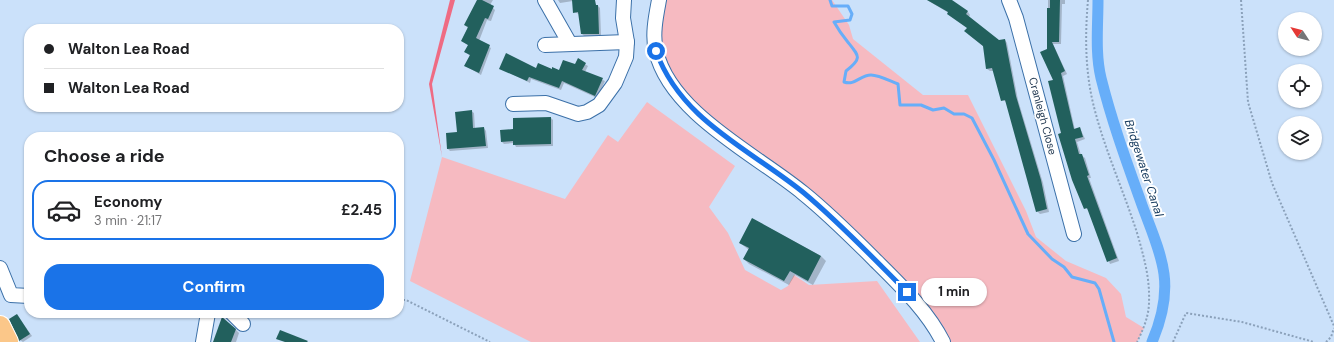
<!DOCTYPE html>
<meta charset="utf-8">
<style>
:root{--surface:#fff;--page:#f2f2f2;--text:#202124;--muted:#757577;--line:#e0e0e0;--accent:#1a73e8}
body{margin:0;font-family:"DM Sans",sans-serif;background:var(--page);color:var(--text);height:100vh;display:flex;flex-direction:column;font-size:15px;white-space:nowrap}
*{box-sizing:border-box;margin:0}
p{font-size:13px;color:var(--muted)}
.icon{flex:none;width:22px;height:22px;fill:none;stroke:currentColor;stroke-width:2;stroke-linecap:round;stroke-linejoin:round}
.map{position:relative;flex:1;overflow:hidden}
.side{position:absolute;left:24px;top:132px;width:380px;height:186px;display:flex;flex-direction:column;background:var(--surface);border-radius:16px;box-shadow:0 1px 3px #0004}
.side>*{flex:none}
.guide{position:absolute;left:24px;top:24px;width:380px;height:88px;border-radius:16px;box-shadow:0 1px 3px #0004;display:grid;align-content:center;height:88px;padding:0 20px;background:var(--surface)}
.needle{width:26px;rotate:306deg}
.controls{position:absolute;left:1278px;top:12px;display:grid;gap:8px}
.controls a{display:grid;place-items:center;width:44px;height:44px;border-radius:50%;background:var(--surface);box-shadow:0 1px 3px #0004;font-size:20px}
.end{position:absolute;width:18px;height:18px;margin:-9px;border:5px solid #1a73e8;background:#fff;box-shadow:0 0 0 2px #fff}
.from{border-radius:50%}
.bubble{position:absolute;height:28px;border-radius:14px;background:var(--surface);box-shadow:0 1px 3px #0004;font-size:13px;font-weight:700;line-height:28px;text-align:center}
.guide b{display:flex;align-items:center;gap:14px;height:38px;font-size:15px}
.guide b+b{border-top:1px solid var(--line)}
.guide i{width:10px;height:10px;background:var(--text)}
ul{padding:0;list-style:none}
li{display:flex;align-items:center;gap:12px;height:60px;margin:0 8px 6px;padding:0 12px;border:2px solid transparent;border-radius:16px}
li div{flex:1}
li b{display:block;font-size:15px}
li em{font-style:normal;font-weight:700}
li.selected{border-color:var(--accent)}
li>.icon{width:36px;height:36px;stroke-width:1.5}
h2{padding:0 20px;font-size:18px;line-height:48px}
.button{display:flex;gap:8px;margin-top:auto;padding:8px 20px}
.button a{flex:1;height:46px;border-radius:16px;background:var(--accent);color:#fff;font-size:16px;font-weight:700;line-height:46px;text-align:center}
.map>svg:first-child{display:block}
</style>
<div class="map">
<svg width="1334" height="342" viewBox="0 0 1334 342">
<rect width="100%" height="100%" fill="#cbe1fa"/>
<g fill="#f6bac1">
<polygon points="659,0 832,0 849,25 853,39 923,95 968,95 1026,211 1036,237 1066,261 1106,278 1121,294 1126,317 1144,328 1137,342 943,342 835,220 739,148 663,70 658,7"/>
<polygon points="647,102 735,166 709,207 728,233 745,270 781,290 788,286 794,275 809,285 877,281 920,342 531,342 410,281 442,157 565,199 608,135 618,142"/>
</g>
<polygon fill="#ef6b83" points="450,0 455,0 432,84 442,157 429,84"/>
<g fill="#0003">
<polygon points="478,0 493,0 490,5 495,10 491,21 487,20 479,41 491,48 481,75 466,66 470,56 466,52 469,46 462,41 468,28 465,25"/>
<polygon points="558,0 586,0 598,6 600,8 601,36 584,36 582,34 579,14 574,12 573,1 560,3"/>
<polygon points="927,0 950,0 968,12 970,15 969,17 998,41 1005,40 1007,43 1018,100 1043,183 1049,212 1040,214 1037,211 1007,102 1002,100 994,71 990,71 987,69 984,47 968,34 968,28 949,13"/>
<polygon points="1048,0 1065,0 1065,4 1062,4 1061,44 1053,44 1067,74 1063,76 1075,130 1080,128 1085,139 1077,142 1081,155 1085,158 1091,178 1089,178 1119,261 1110,264 1089,210 1085,208 1062,134 1048,49"/>
<polygon points="578,60 588,66 585,72 605,81 597,98 564,83 561,90 531,79 530,83 500,68 559,71 575,66"/>
<polygon points="471,111 474,113 475,129 484,128 486,131 488,148 450,151 448,149"/>
<polygon points="551,118 553,120 553,146 516,147 514,143 504,144 502,142 514,130"/>
<polygon points="753,219 821,256 826,261 813,285 795,275 789,285 749,264 744,259 749,250 740,243"/>
<polygon points="17,315 32,336 23,342 20,340"/>
<polygon points="235,329 239,333 236,342 214,342"/>
</g>
<g fill="none" stroke-linecap="round" stroke-linejoin="round">
<path stroke="#67aef9" stroke-width="3" d="M830,0L832,6H848L852,14L850,20L834,22C838,29 842,35 847,41C859,56 863,58 846,71L844,82C855,86 860,75 871,75C879,75 890,81 898,84L900,105H921L933,110L944,108L954,114H964L972,118L994,160L1028,234L1052,259L1064,267L1072,277L1095,283L1099,289L1114,342"/>
<path stroke="#67aef9" stroke-width="11" d="M1098,0C1098,26 1095,53 1101,78C1112,122 1127,163 1142,205C1150,227 1161,251 1164,274C1167,297 1161,321 1152,342"/>
</g>
<g fill="#22605d">
<polygon points="477,0 482,0 494,6 488,19 485,18 476,38 490,45 479,73 464,66 470,55 464,52 468,45 461,41 468,27 464,25"/>
<polygon points="572,0 595,0 596,5 598,5 599,34 581,34 578,12 573,13"/>
<polygon points="927,0 952,0 968,11 966,14 999,40 1005,39 1016,96 1041,180 1047,209 1036,212 1005,100 1001,101 992,68 986,69 983,46 964,31 967,28 947,14 948,12"/>
<polygon points="1050,0 1060,0 1059,42 1052,42 1065,71 1061,73 1074,129 1080,127 1083,137 1075,139 1079,154 1082,154 1089,175 1087,176 1117,258 1107,262 1087,208 1084,209 1072,180 1058,134 1061,133 1048,81 1053,80 1040,52 1047,49 1047,8 1050,8"/>
<polygon points="506,53 536,68 538,63 552,69 552,67 559,70 563,60 575,64 578,58 586,63 582,70 603,78 595,96 562,81 559,88 529,77 527,81 499,69"/>
<polygon points="472,110 473,128 484,127 486,146 447,149 446,133 457,132 455,112"/>
<polygon points="551,117 551,144 513,145 513,141 501,142 500,130 513,129 513,118"/>
<polygon points="752,218 821,256 808,281 790,271 784,281 743,259 749,248 739,243"/>
<polygon points="17,314 30,334 19,341 9,319"/>
<polygon points="222,317 236,329 231,342 213,342"/>
<polygon points="280,330 308,341 307,342 285,342 276,339"/>
</g>
<g fill="none" stroke-linecap="round" stroke-linejoin="round">
<defs>
<g id="minor">
<polyline points="545,0 570,44"/>
<path d="M659,0C656,16 652,35 656,51C670,113 757,155 803,193C828,213 851,236 874,259C899,284 927,310 943,342"/>
<polyline points="1009,0 1016,18 1074,234"/>
<polyline points="545,45 627,42"/>
<polyline points="513,104 546,103 578,114 587,112 599,105 615,83 626,57 627,42 623,18 624,0"/>
<polyline points="0,268 11,295 29,296"/>
<polyline points="232,313 243,324"/>
<polyline points="203,342 208,313"/>
</g>
<polyline id="highway" points="0,326 8,342"/>
</defs>
<use href="#minor" stroke="#3b70a8" stroke-width="16"/>
<use href="#highway" stroke="#fff" stroke-width="22"/>
<g stroke="#8ba1ba" stroke-width="2" stroke-dasharray="2 2" stroke-linecap="butt">
<path d="M1088,0C1085,34 1085,69 1093,103C1104,149 1124,191 1138,236C1144,258 1150,278 1149,302C1149,316 1143,330 1137,342"/>
<polyline points="1241,0 1248,102 1272,183 1334,326"/>
<polyline points="399,300 406,300 490,342"/>
<polyline points="1173,342 1186,313 1242,322 1314,342"/>
<polyline points="1326,342 1331,337 1334,328"/>
</g>
<use href="#minor" stroke="#fff" stroke-width="14"/>
<use href="#highway" stroke="#fbc789" stroke-width="20"/>
</g>
<g fill="none" stroke-linecap="round" stroke-linejoin="round">
<path stroke="#1a73e8" stroke-width="5" d="M656,51C681,121 750,149 804,193C841,224 873,258 907,292"/>
</g>
<g text-anchor="middle" dominant-baseline="central" stroke-width="4" stroke-linejoin="round" paint-order="stroke">
<g font-size="11" fill="#223951" stroke="#fff">
<text transform="translate(1043 116) rotate(75)">Cranleigh Close</text>
</g>
<g font-size="12" font-style="italic" fill="#12375b" stroke="#fff">
<text transform="translate(1144 168) rotate(72)">Bridgewater Canal</text>
</g>
</g>
</svg>
<div class="controls">
<a><svg class="needle" viewBox="-14 -14 28 28"><path d="M0-13l5 13h-10z" fill="#e53935"/><path d="M0 13l5-13h-10z" fill="#757577"/></svg></a>
<a><svg class="icon" aria-label="locate" viewBox="0 0 24 24"><circle cx="12" cy="12" r="6"/><path d="M12 2v4M12 18v4M2 12h4M18 12h4"/></svg></a>
<a><svg class="icon" aria-label="layers" viewBox="0 0 24 24"><path d="M12 4l9 5-9 5-9-5zM3 14l9 5 9-5"/></svg></a>
</div>
<i class="end from" style="left:656px;top:51px"></i>
<i class="end" style="left:907px;top:292px"></i>
<div class="bubble" style="left:921px;top:278px;width:66px">1 min</div>
<div class="guide">
<b><i class="from"></i>Walton Lea Road</b>
<b><i></i>Walton Lea Road</b>
</div>
<section class="side">
<h2>Choose a ride</h2>
<ul>
<li class="selected"><svg class="icon" aria-label="car" viewBox="0 0 24 24"><path d="M5 17H2v-5l4-1 3-4h7l3 4 3 1v5h-3M9 17h6M6 11h13"/><circle cx="7" cy="17" r="2"/><circle cx="17" cy="17" r="2"/></svg><div><b>Economy</b><p>3 min · 21:17</p></div><em>£2.45</em></li>
</ul>
<div class="button"><a>Confirm</a></div>
</section>
</div>
